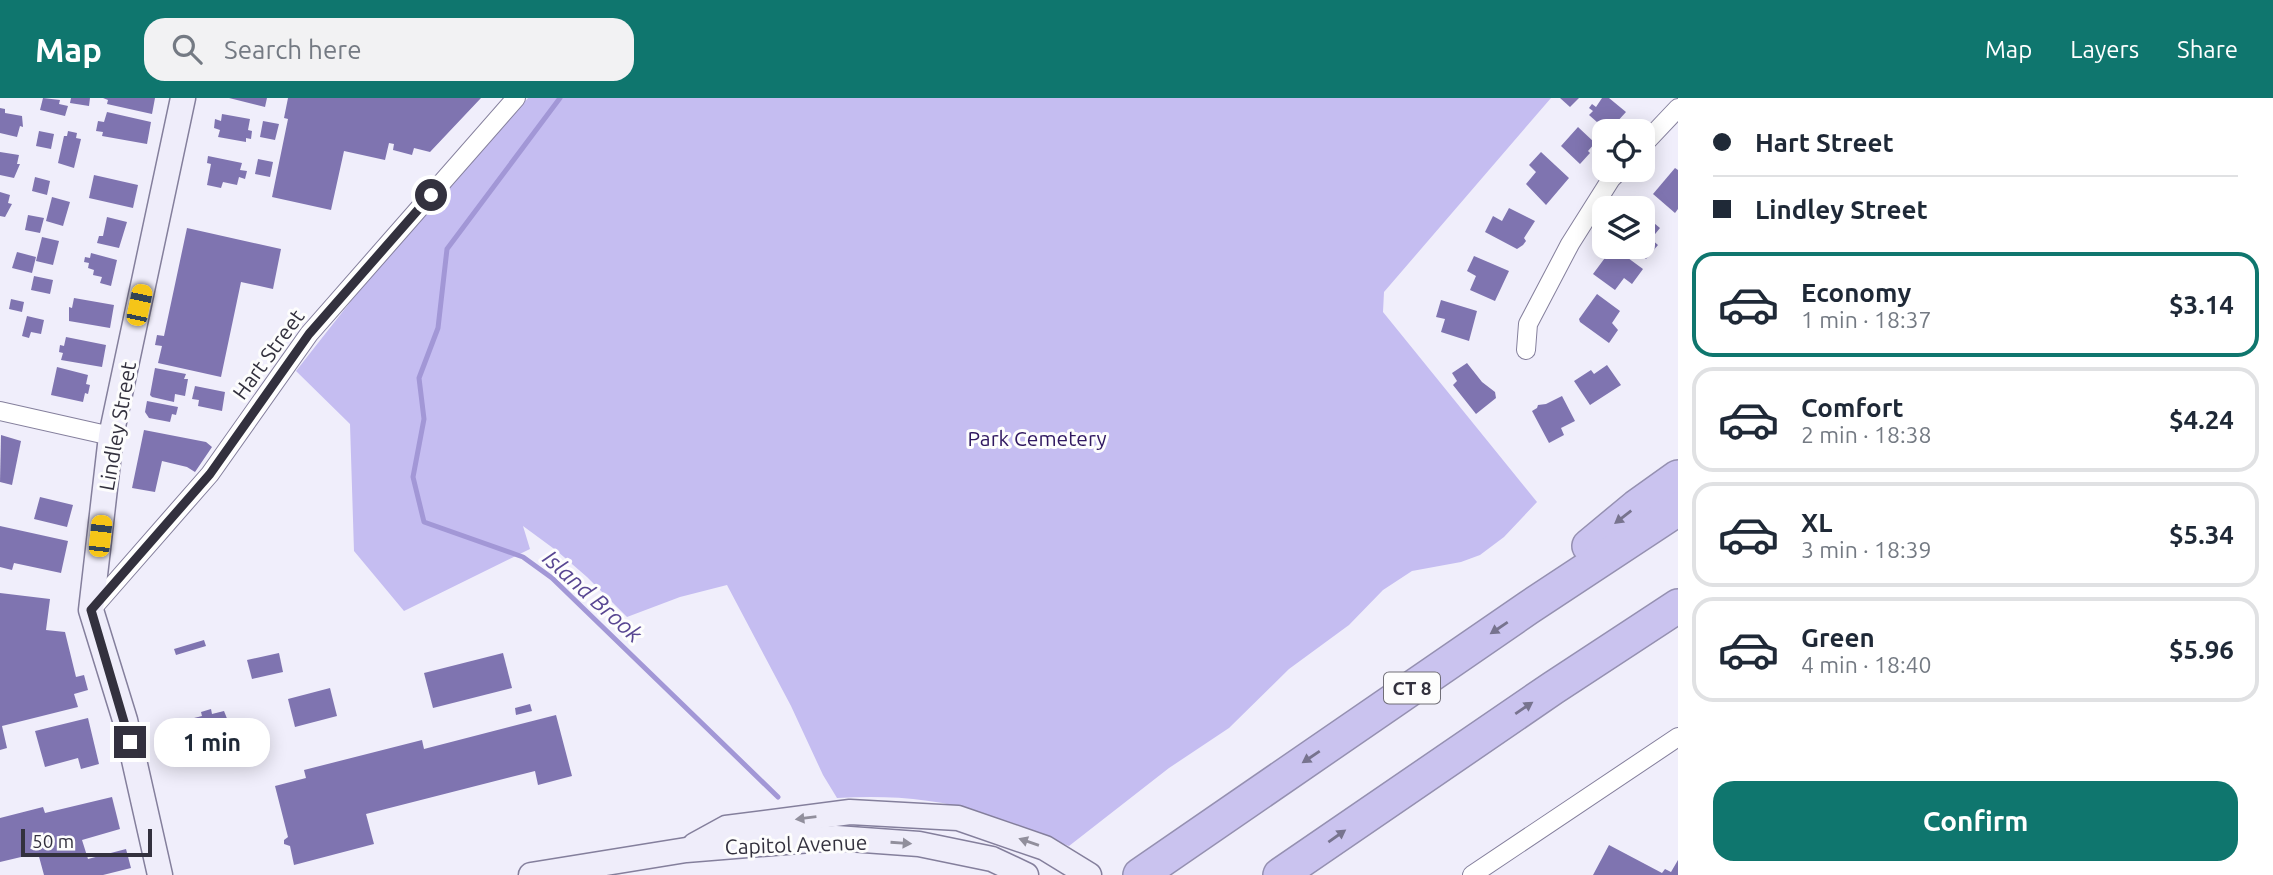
<!DOCTYPE html>
<meta charset="utf-8">
<style>
:root{--surface:#fff;--page:#f2f2f3;--text:#1f2937;--muted:#747a83;--line:#e0e1e3;--accent:#0f766e}
body{margin:0;font-family:Ubuntu,sans-serif;background:var(--page);color:var(--text);height:100vh;display:flex;flex-direction:column;font-size:26px;white-space:nowrap}
*{box-sizing:border-box;margin:0}
p{font-size:23px;color:var(--muted)}
.icon{flex:none;width:38px;height:38px;fill:none;stroke:currentColor;stroke-width:2;stroke-linecap:round;stroke-linejoin:round}
.map{position:relative;flex:1;overflow:hidden}
.panel{display:flex;flex-direction:column;background:var(--surface);width:595px}
.panel>*{flex:none}
.banner{display:grid;align-content:center;height:154px;padding:0 35px;background:var(--surface)}
.fabs{position:absolute;left:1592px;top:21px;display:grid;gap:14px}
.fabs a{display:grid;place-items:center;width:63px;height:63px;border-radius:14px;background:var(--surface);box-shadow:0 4px 18px #0003;font-size:35px}
.scale{position:absolute;left:21px;bottom:18px;width:131px;box-sizing:border-box;padding-left:7px;border:4px solid #33313e;border-top:0;font-size:19px;line-height:24px;white-space:nowrap;color:#33313e;-webkit-text-stroke:5px #fdfdfd;paint-order:stroke}
.end{position:absolute;width:32px;height:32px;margin:-16px;border:9px solid #33313e;background:#fff;box-shadow:0 0 0 4px #fff}
.from{border-radius:50%}
.bubble{position:absolute;height:49px;border-radius:21px;background:var(--surface);box-shadow:0 4px 18px #0003;font-size:23px;font-weight:700;line-height:49px;text-align:center}
.car{position:absolute;width:21px;height:42px;margin:-21px -10px;border-radius:9px;box-shadow:0 0 5px 2px #0007;background:linear-gradient(#f5c518 24%,#345 0 40%,#f5c518 0 76%,#345 0 86%,#f5c518 0)}
.banner b{display:flex;align-items:center;gap:24px;height:66px;font-size:26px}
.banner b+b{border-top:2px solid var(--line)}
.banner i{width:18px;height:18px;background:var(--text)}
ul{padding:0;list-style:none}
li{display:flex;align-items:center;gap:21px;height:105px;margin:0 14px 10px;padding:0 21px;border:4px solid var(--line);border-radius:21px}
li div{flex:1}
li b{display:block;font-size:26px}
li em{font-style:normal;font-weight:700}
li.on{border-color:var(--accent)}
li>.icon{width:63px;height:63px;stroke-width:1.5}
.action{display:flex;gap:14px;margin-top:auto;padding:14px 35px}
.action a{flex:1;height:80px;border-radius:21px;background:var(--accent);color:#fff;font-size:28px;font-weight:700;line-height:80px;text-align:center}
header{display:flex;align-items:center;gap:42px;box-sizing:border-box;height:98px;padding:0 35px;background:var(--accent);color:#fff}
header strong{font-size:33px}
nav{display:flex;gap:38px;margin-inline-start:auto;font-size:24px}
.search{width:490px;height:63px;background:var(--page);display:flex;align-items:center;gap:18px;box-sizing:border-box;padding:0 24px;border-radius:21px;color:var(--muted);font-size:26px}
main{display:flex;flex:1;min-height:0}
.map>svg:first-child{display:block}
</style>
<header>
<strong>Map</strong>
<div class="search"><svg class="icon" aria-label="search" viewBox="0 0 24 24"><circle cx="10" cy="10" r="6"/><path d="M15 15l6 6"/></svg>Search here</div>
<nav><a>Map</a><a>Layers</a><a>Share</a></nav>
</header>
<main>
<div class="map">
<svg width="1678" height="777" viewBox="0 0 1678 777">
<rect width="100%" height="100%" fill="#f0eefb"/>
<path fill="#c5bdf1" d="M528,0H1551L1384,194L1383,214L1537,404L1504,439L1480,457L1461,464L1412,473L1383,492L1349,527L1289,571L1229,630L1169,670L1069,748C1040,738 1012,725 983,715C935,700 887,697 837,700L823,677L791,608L727,487L680,499L627,519L587,479L557,453L523,428L530,451L404,513L354,453L350,326L296,273L362,189Z"/>
<g fill="none" stroke-linecap="round" stroke-linejoin="round">
<polyline stroke="#a297d6" stroke-width="5" points="560,0 447,151 438,230 419,280 424,321 413,379 424,424 523,459 552,480 778,699"/>
</g>
<g fill="#7f74b0">
<polygon points="43,0 60,2 59,6 68,8 65,18 40,12"/>
<polygon points="71,0 90,0 89,8 70,5"/>
<polygon points="103,0 155,0 152,16 107,6 108,2"/>
<polygon points="229,0 267,0 265,9"/>
<polygon points="288,0 481,0 430,54 414,50 412,57 393,52 394,46 389,45 385,62 344,53 331,112 272,99 288,21 284,20"/>
<polygon points="1560,0 1579,0 1570,9"/>
<polygon points="1602,0 1609,0 1626,14 1615,26 1613,24 1606,32 1589,17 1593,13 1589,10 1592,6 1596,9"/>
<polygon points="0,10 5,11 5,15 22,18 23,29 20,28 17,39 0,35"/>
<polygon points="107,14 151,24 147,46 102,38 103,34 96,33 98,23 104,24"/>
<polygon points="222,16 250,21 248,32 252,33 251,41 246,40 246,44 218,39 220,32 214,30 215,21 221,23"/>
<polygon points="263,23 279,26 275,42 260,39"/>
<polygon points="1578,29 1595,45 1588,53 1590,55 1580,66 1561,48"/>
<polygon points="39,33 54,36 51,51 36,48"/>
<polygon points="68,33 77,35 76,40 81,41 74,70 58,65 64,38 67,38"/>
<polygon points="0,54 19,57 17,66 20,66 14,80 0,77"/>
<polygon points="1541,54 1569,80 1546,107 1526,86 1536,74 1529,67"/>
<polygon points="208,58 242,65 240,72 247,73 245,81 239,79 237,87 223,84 221,90 207,87 211,66 207,65"/>
<polygon points="258,61 273,64 270,79 255,76"/>
<polygon points="1675,70 1678,72 1678,111 1675,115 1653,96"/>
<polygon points="94,77 138,87 133,110 89,100"/>
<polygon points="35,79 50,83 47,97 32,93"/>
<polygon points="0,94 10,97 8,105 12,106 5,119 0,118"/>
<polygon points="52,99 70,104 63,128 46,123"/>
<polygon points="1509,110 1535,123 1524,140 1526,143 1523,147 1517,151 1485,134 1493,118 1502,123"/>
<polygon points="1643,116 1660,130 1651,141 1658,147 1646,161 1631,149 1643,149"/>
<polygon points="28,117 44,120 40,135 25,132"/>
<polygon points="107,119 127,124 119,150 97,145 99,138 103,138"/>
<polygon points="187,130 281,151 273,191 241,184 221,279 158,265 162,248 155,247 157,237 164,238"/>
<polygon points="42,139 59,143 53,167 36,163"/>
<polygon points="1613,149 1643,171 1632,186 1624,180 1615,192 1593,176"/>
<polygon points="17,154 36,159 32,175 12,170"/>
<polygon points="91,155 117,162 111,188 100,185 102,179 93,177 94,172 88,170 89,165 84,164 85,159 90,160"/>
<polygon points="1474,158 1509,173 1495,203 1470,192 1476,178 1467,173"/>
<polygon points="34,178 53,182 50,196 31,192"/>
<polygon points="1597,196 1620,213 1612,225 1618,232 1609,245 1580,224 1579,221"/>
<polygon points="74,200 114,207 110,230 69,223 69,209 72,210"/>
<polygon points="11,201 24,204 22,214 9,211"/>
<polygon points="1441,202 1477,213 1469,243 1441,234 1445,221 1436,219"/>
<polygon points="27,218 44,222 41,236 31,234 29,240 22,238"/>
<polygon points="66,239 106,247 102,269 61,262 63,255 59,254 60,247 64,248"/>
<polygon points="1467,265 1482,284 1495,294 1496,300 1476,316 1453,287 1457,283 1452,275"/>
<polygon points="1607,267 1621,287 1590,307 1574,283 1591,272 1594,276"/>
<polygon points="57,269 88,277 86,286 90,287 88,296 85,295 83,304 51,297"/>
<polygon points="155,270 186,276 184,281 188,281 185,298 175,296 174,304 152,299 150,297"/>
<polygon points="195,288 225,294 222,313 198,308 199,302 192,301"/>
<polygon points="1562,298 1575,323 1561,330 1564,337 1549,345 1532,313 1537,310 1538,307 1546,306"/>
<polygon points="147,303 178,309 176,317 172,316 170,324 149,320 145,314"/>
<polygon points="144,332 206,344 212,349 195,374 187,369 162,363 155,394 132,390"/>
<polygon points="1,337 21,343 12,387 0,384"/>
<polygon points="40,399 73,407 67,429 34,421"/>
<polygon points="0,428 68,443 61,475 14,465 12,472 0,469"/>
<polygon points="0,495 50,501 46,532 65,534 76,579 84,577 88,592 74,596 78,609 2,628 7,650 0,652"/>
<polygon points="204,542 206,548 176,557 174,551"/>
<polygon points="279,555 283,574 252,581 247,562"/>
<polygon points="503,555 512,590 433,610 424,575"/>
<polygon points="330,590 337,618 295,629 288,601"/>
<polygon points="530,606 532,613 516,617 515,610"/>
<polygon points="211,611 212,616 224,613 232,633 229,633 230,639 197,647 196,644 191,645 186,626 191,625 190,621 202,618 201,614"/>
<polygon points="556,617 572,678 538,687 535,673 366,716 374,746 294,767 290,748 284,746 284,742 288,739 275,688 306,680 304,672 422,642 424,651"/>
<polygon points="88,620 99,666 81,671 78,660 45,669 35,633"/>
<polygon points="112,699 120,731 82,742 88,761 126,751 131,770 103,777 44,777 38,755 0,764 0,720 43,709 45,715"/>
<polygon points="1609,747 1662,775 1665,771 1671,774 1678,762 1678,777 1593,777"/>
</g>
<g fill="none" stroke-linecap="round" stroke-linejoin="round">
<defs>
<g id="street">
<polyline points="1643,47 1678,10"/>
<polyline points="1526,252 1528,226 1570,146 1611,81 1620,72"/>
<polyline points="0,313 111,338"/>
<polyline points="91,512 210,376 309,236 516,0"/>
<polyline points="1472,777 1678,639"/>
</g>
<g id="secondary">
<polyline points="695,747 726,730 850,714 958,720 1045,750 1089,777"/>
<polyline points="160,777 125,622 91,512 111,338 183,0"/>
<polyline points="531,777 686,752 836,740 919,746 992,761 1026,777"/>
</g>
<g id="highway">
<polyline points="1589,448 1636,409 1678,379"/>
<polyline points="1140,777 1528,510 1678,411"/>
<polyline points="1280,777 1553,590 1678,508"/>
</g>
</defs>
<use href="#street" stroke="#847f9c" stroke-width="20"/>
<use href="#secondary" stroke="#847f9c" stroke-width="27"/>
<use href="#highway" stroke="#9590b1" stroke-width="36"/>
<use href="#street" stroke="#fff" stroke-width="18"/>
<use href="#secondary" stroke="#efedfa" stroke-width="24"/>
<use href="#highway" stroke="#cac3ef" stroke-width="33"/>
</g>
<defs><path id="oneway-solid" d="M-6-.8H1V-3.2L6.5 0L1 3.2V.8H-6Z" transform="scale(1.75)"/></defs>
<g fill="#77738e">
<use href="#oneway-solid" transform="translate(1623 419) rotate(142)"/>
<use href="#oneway-solid" transform="translate(1499 530) rotate(146)"/>
<use href="#oneway-solid" transform="translate(1524 610) rotate(-34)"/>
<use href="#oneway-solid" transform="translate(1311 659) rotate(146)"/>
<use href="#oneway-solid" transform="translate(1337 738) rotate(-35)"/>
</g>
<g fill="#918f9c">
<use href="#oneway-solid" transform="translate(806 720) rotate(173)"/>
<use href="#oneway-solid" transform="translate(1029 744) rotate(-161)"/>
<use href="#oneway-solid" transform="translate(901 745) rotate(4)"/>
</g>
<g fill="none" stroke-linecap="round" stroke-linejoin="round">
<polyline stroke="#33313e" stroke-width="9" points="130,644 91,512 210,376 309,236 431,97"/>
</g>
<g text-anchor="middle" dominant-baseline="central" stroke-width="6" stroke-linejoin="round" paint-order="stroke">
<rect fill="#fdfdfd" stroke="#706e77" stroke-width="2" x="1384" y="574.5" width="56" height="31" rx="5"/>
<g font-size="19" font-weight="bold" fill="#33313e">
<text x="1412" y="590">CT 8</text>
</g>
<g font-size="21" fill="#33313e" stroke="#fdfdfd">
<text transform="translate(268 256) rotate(-54)">Hart Street</text>
<text transform="translate(117 328) rotate(-80)">Lindley Street</text>
<text transform="translate(796 746) rotate(-2)">Capitol Avenue</text>
</g>
<g font-size="21" fill="#2f1760" stroke="#fdfdfd">
<text x="1037" y="340">Park Cemetery</text>
</g>
<g font-size="23" font-style="italic" fill="#584692" stroke="#fdfdfd">
<text transform="translate(593 498) rotate(42)">Island Brook</text>
</g>
</g>
</svg>
<div class="fabs">
<a><svg class="icon" aria-label="locate" viewBox="0 0 24 24"><circle cx="12" cy="12" r="6"/><path d="M12 2v4M12 18v4M2 12h4M18 12h4"/></svg></a>
<a><svg class="icon" aria-label="layers" viewBox="0 0 24 24"><path d="M12 4l9 5-9 5-9-5zM3 14l9 5 9-5"/></svg></a>
</div>
<div class="scale">50 m</div>
<i class="end from" style="left:431px;top:97px"></i>
<i class="end" style="left:130px;top:644px"></i>
<div class="bubble" style="left:154px;top:620px;width:116px">1 min</div>
<i class="car" style="left:139px;top:207px;rotate:12deg"></i>
<i class="car" style="left:100px;top:438px;rotate:6deg"></i>
</div>
<section class="panel">
<div class="banner">
<b><i class="from"></i>Hart Street</b>
<b><i></i>Lindley Street</b>
</div>
<ul>
<li class="on"><svg class="icon" aria-label="car" viewBox="0 0 24 24"><path d="M5 17H2v-5l4-1 3-4h7l3 4 3 1v5h-3M9 17h6M6 11h13"/><circle cx="7" cy="17" r="2"/><circle cx="17" cy="17" r="2"/></svg><div><b>Economy</b><p>1 min · 18:37</p></div><em>$3.14</em></li>
<li><svg class="icon" aria-label="car" viewBox="0 0 24 24"><path d="M5 17H2v-5l4-1 3-4h7l3 4 3 1v5h-3M9 17h6M6 11h13"/><circle cx="7" cy="17" r="2"/><circle cx="17" cy="17" r="2"/></svg><div><b>Comfort</b><p>2 min · 18:38</p></div><em>$4.24</em></li>
<li><svg class="icon" aria-label="car" viewBox="0 0 24 24"><path d="M5 17H2v-5l4-1 3-4h7l3 4 3 1v5h-3M9 17h6M6 11h13"/><circle cx="7" cy="17" r="2"/><circle cx="17" cy="17" r="2"/></svg><div><b>XL</b><p>3 min · 18:39</p></div><em>$5.34</em></li>
<li><svg class="icon" aria-label="car" viewBox="0 0 24 24"><path d="M5 17H2v-5l4-1 3-4h7l3 4 3 1v5h-3M9 17h6M6 11h13"/><circle cx="7" cy="17" r="2"/><circle cx="17" cy="17" r="2"/></svg><div><b>Green</b><p>4 min · 18:40</p></div><em>$5.96</em></li>
</ul>
<div class="action"><a>Confirm</a></div>
</section>
</main>
